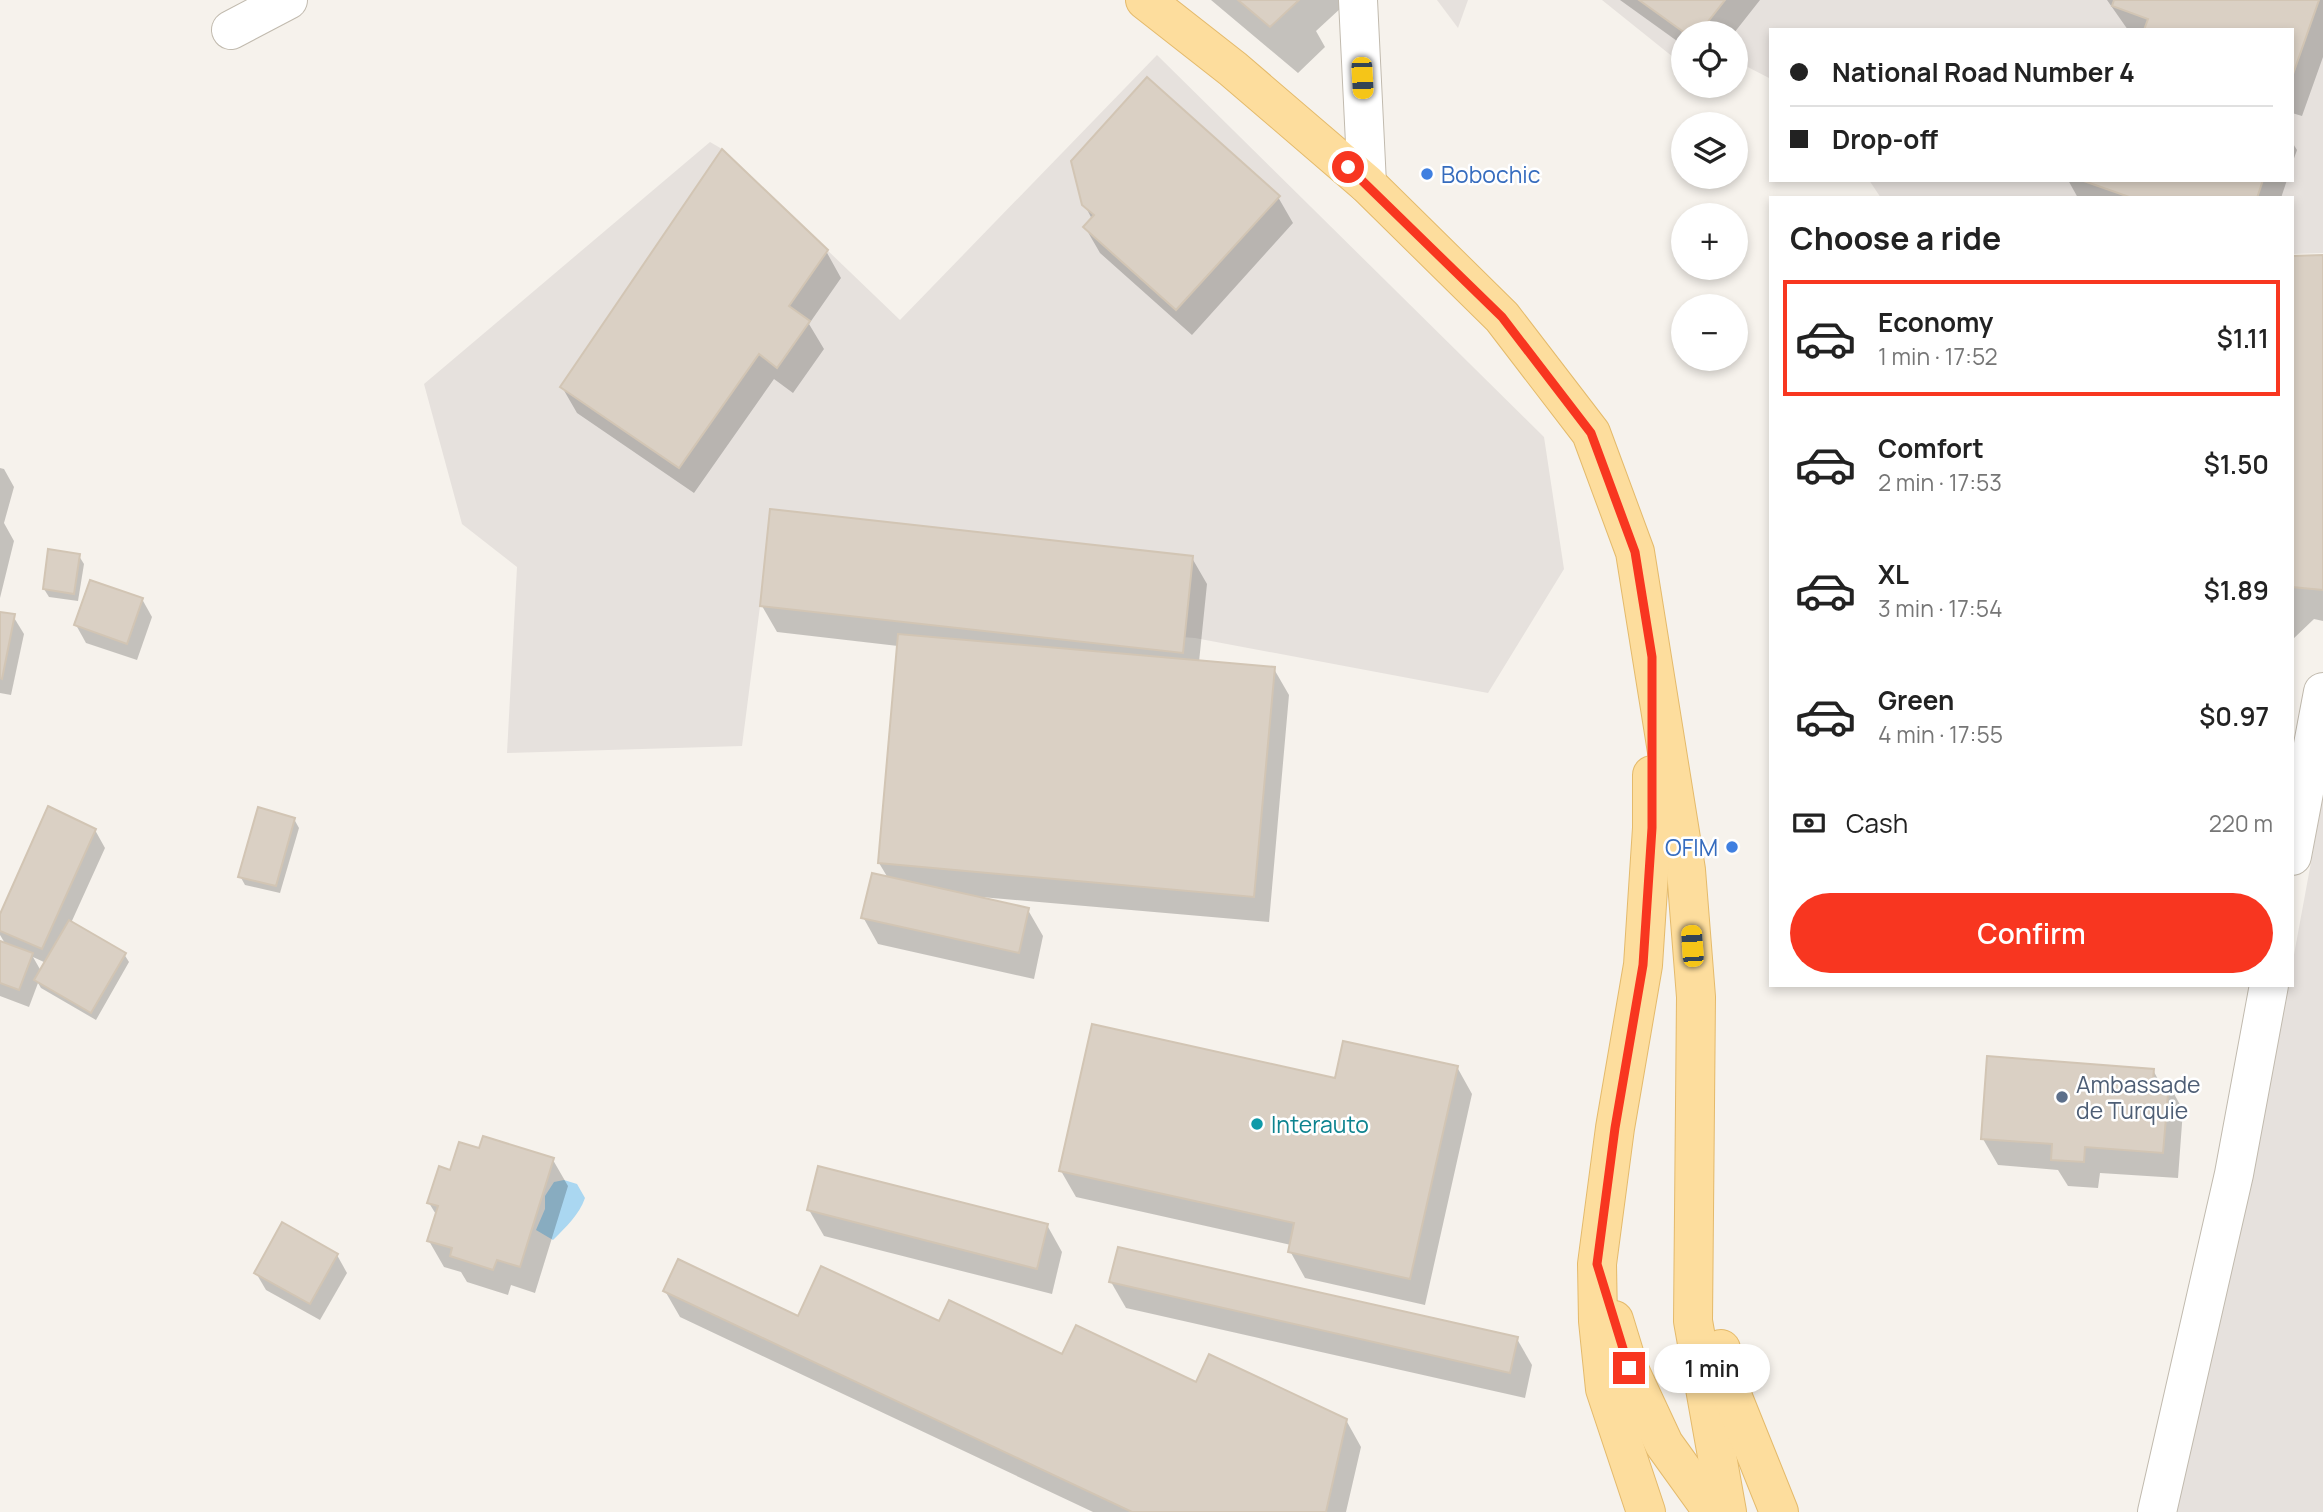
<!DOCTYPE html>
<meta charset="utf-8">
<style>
:root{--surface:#fff;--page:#f2f2f2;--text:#222;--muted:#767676;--line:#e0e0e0;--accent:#f83620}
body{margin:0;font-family:Manrope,sans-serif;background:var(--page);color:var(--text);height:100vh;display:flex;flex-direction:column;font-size:26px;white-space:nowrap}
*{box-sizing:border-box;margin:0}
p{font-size:23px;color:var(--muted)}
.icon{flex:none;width:38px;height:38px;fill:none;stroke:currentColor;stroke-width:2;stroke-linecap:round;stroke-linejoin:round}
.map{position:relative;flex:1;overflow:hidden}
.panel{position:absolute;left:1769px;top:196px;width:525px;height:791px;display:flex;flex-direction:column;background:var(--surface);border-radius:0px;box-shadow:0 4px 10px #0003}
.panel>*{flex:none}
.banner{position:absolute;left:1769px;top:28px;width:525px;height:154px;border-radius:0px;box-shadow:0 4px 10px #0003;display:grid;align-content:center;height:154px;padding:0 21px;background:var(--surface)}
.buttons{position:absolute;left:1671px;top:21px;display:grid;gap:14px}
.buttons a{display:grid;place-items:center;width:77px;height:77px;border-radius:50%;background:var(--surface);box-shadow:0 4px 10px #0003;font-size:35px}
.end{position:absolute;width:32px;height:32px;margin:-16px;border:9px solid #f83620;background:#fff;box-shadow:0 0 0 4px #fff}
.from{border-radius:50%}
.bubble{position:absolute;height:49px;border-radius:24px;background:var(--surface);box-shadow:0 4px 10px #0003;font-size:23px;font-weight:600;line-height:49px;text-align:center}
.car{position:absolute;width:21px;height:42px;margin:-21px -10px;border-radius:9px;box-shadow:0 0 5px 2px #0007;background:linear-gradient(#f5c518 24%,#345 0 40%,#f5c518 0 76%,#345 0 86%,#f5c518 0)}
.banner b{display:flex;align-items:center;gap:24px;height:66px;font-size:26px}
.banner b+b{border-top:2px solid var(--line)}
.banner i{width:18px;height:18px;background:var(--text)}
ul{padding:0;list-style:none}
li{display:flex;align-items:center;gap:21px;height:116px;margin:0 14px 10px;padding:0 7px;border:4px solid transparent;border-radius:0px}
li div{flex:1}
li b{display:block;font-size:26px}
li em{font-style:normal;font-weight:600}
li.selected{border-color:var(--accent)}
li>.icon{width:63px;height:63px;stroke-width:1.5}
h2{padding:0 21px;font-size:32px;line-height:84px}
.pay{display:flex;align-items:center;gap:18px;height:77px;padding:0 21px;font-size:26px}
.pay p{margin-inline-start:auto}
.cta{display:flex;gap:14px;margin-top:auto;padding:14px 21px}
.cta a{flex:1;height:80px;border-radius:42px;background:var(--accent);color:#fff;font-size:28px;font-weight:600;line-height:80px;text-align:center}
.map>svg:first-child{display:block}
</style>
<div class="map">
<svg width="2323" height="1512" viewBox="0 0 2323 1512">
<rect width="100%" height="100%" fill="#f6f2ec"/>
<g fill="#e6e1dd">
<polygon points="1437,0 1468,0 1458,28"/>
<polygon points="1602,0 2323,0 2323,253 2293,254 2292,198 1881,198 1869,180 2292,180 2292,30 1771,30 1771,79 1736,61 1736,33 1684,33 1683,65"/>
<polygon points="1157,55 1544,437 1564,569 1488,693 1195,638 760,606 742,746 507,753 517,567 462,524 424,384 710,142 722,149 900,320"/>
<polygon points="2323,797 2323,1512 2174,1512 2247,1202 2288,985 2292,985 2293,960"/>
</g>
<path fill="#aad7f1" d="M564,1180L577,1184L585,1198C579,1215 566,1227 553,1240L536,1230L545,1209V1196L554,1182Z"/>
<g fill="#0003" fill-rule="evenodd">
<polygon points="1211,0 1338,0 1342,7 1316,31 1325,47 1298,73"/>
<polygon points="1620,0 1760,0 1734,33 1684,33 1684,46"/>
<polygon points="2107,0 2323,0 2323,57 2302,116 2292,113 2292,30 2128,30"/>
<polygon points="2292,142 2297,150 2292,164"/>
<polygon points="2068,180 2287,180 2281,198 2078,198"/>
<polygon points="1278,197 1293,223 1192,335 1100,253 1085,227 1092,219 1084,204"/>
<polygon points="826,251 841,278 809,324 824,349 793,393 774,379 694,493 577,413 562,387"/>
<polygon points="2323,257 2323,621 2314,619 2292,640 2292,258"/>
<polygon points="0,468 4,469 14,487 4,523 14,541 0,598"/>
<polygon points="79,556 84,564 78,601 49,597 44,589"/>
<polygon points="1192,558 1207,584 1199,662 1274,669 1289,695 1269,922 981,897 980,899 1028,910 1043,936 1034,979 878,944 863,917 888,878 879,863 898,646 777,632 762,606"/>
<polygon points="142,599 152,617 137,660 86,643 76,625"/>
<polygon points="0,613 13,616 24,634 11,695 0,693"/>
<polygon points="294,819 299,828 280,893 245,885 240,876"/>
<path d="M95,830L105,848L71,923L124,954L129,962L96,1020L41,988L38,983L29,1007L0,996V943L6,945L0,935V918ZM33,957L46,963L41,971Z"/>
<polygon points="1457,1067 1472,1094 1425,1305 1305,1278 1290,1251 1291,1245 1076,1197 1061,1171"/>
<polygon points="2153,1070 2160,1083 2168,1083 2183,1110 2178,1178 2100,1173 2098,1188 2068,1186 2058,1170 1998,1165 1983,1139"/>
<polygon points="480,1150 553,1160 568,1186 535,1293 511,1285 508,1295 467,1282 461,1272 444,1267 429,1241 437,1216 429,1203 451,1172"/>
<polygon points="809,1210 1047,1225 1062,1252 1052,1294 824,1236"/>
<polygon points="337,1255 347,1273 320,1320 266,1290 256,1273"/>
<polygon points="1111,1282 1517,1339 1532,1365 1525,1398 1126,1308"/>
<polygon points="665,1291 798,1318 940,1323 1063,1356 1197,1385 1346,1420 1361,1447 1346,1512 1093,1512 680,1317"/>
</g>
<g fill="#dad0c4" stroke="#d2c5b4" stroke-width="2">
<polygon points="1238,0 1299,0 1270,27"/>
<polygon points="1639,0 1725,0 1699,33 1685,33"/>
<polygon points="2114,0 2319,0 2292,77 2292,30 2144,30 2148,19 2112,6"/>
<polygon points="1147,77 1280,196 1176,310 1083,227 1094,215 1082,205 1071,161"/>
<polygon points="722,149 828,250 789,306 810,321 777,368 759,354 679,468 560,387"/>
<polygon points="2081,180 2263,180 2257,198 2132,198"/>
<polygon points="2323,255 2323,590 2292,587 2292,256"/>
<polygon points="770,509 1193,556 1183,653 760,606"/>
<polygon points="48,549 80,554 74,594 43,589"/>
<polygon points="90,580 143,598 127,644 74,625"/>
<polygon points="0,612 15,614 2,679 0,678"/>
<polygon points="898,634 1275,667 1254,897 878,863"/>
<polygon points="48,806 96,829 42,949 0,931 0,914"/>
<polygon points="258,807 295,818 276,886 238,877"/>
<polygon points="872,873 1029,908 1019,953 861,918"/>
<polygon points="69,920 126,953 91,1013 34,980"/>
<polygon points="0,941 33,953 19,990 0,983"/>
<polygon points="1092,1024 1335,1078 1343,1041 1458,1066 1410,1279 1288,1252 1294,1223 1059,1171"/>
<polygon points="1987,1056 2154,1069 2153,1080 2169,1082 2163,1153 2085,1147 2084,1162 2051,1160 2052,1144 1981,1139"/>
<polygon points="483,1136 554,1158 520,1267 497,1260 493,1270 450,1256 452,1248 427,1241 438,1206 427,1203 439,1166 450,1170 459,1142 479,1148"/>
<polygon points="818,1166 1048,1224 1037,1269 807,1210"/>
<polygon points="282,1222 338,1254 310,1304 254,1273"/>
<polygon points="1118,1247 1518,1337 1510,1373 1109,1282"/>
<polygon points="678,1259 798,1316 821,1266 939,1321 949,1300 1062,1354 1076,1325 1196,1382 1209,1354 1347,1419 1326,1512 1132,1512 663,1291"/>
</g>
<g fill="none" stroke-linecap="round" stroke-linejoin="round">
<defs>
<g id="minor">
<polyline points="1358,0 1367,184"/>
<polyline points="231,30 288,0"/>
<polyline points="2292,856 2323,692"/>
<polyline points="2157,1512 2234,1174 2269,985"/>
</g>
<g id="major">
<polyline points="1145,0 1233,69 1367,184 1502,317 1591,433 1635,552 1686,870 1696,997 1693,1321 1727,1512"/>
<polyline points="1614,1320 1629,1369 1664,1444 1713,1512"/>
<polyline points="1721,1349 1732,1395 1779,1512"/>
<polyline points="1646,1512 1605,1389 1598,1321 1597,1264 1615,1128 1643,965 1652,828 1652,775"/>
</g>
</defs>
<use href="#minor" stroke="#c1baae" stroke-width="40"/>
<use href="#major" stroke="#e4ba6b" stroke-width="40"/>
<use href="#minor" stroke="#fff" stroke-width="38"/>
<use href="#major" stroke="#fddd9d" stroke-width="38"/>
</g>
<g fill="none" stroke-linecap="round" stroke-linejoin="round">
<polyline stroke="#f83620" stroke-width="9" points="1348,167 1502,317 1591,433 1635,552 1652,657 1652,828 1643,965 1615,1128 1597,1264 1629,1368"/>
</g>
<g fill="#3f7fe0" stroke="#fff" stroke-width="2.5">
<circle cx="1427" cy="174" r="7"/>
<circle cx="1732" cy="847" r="7"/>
</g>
<circle fill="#5c6f8a" stroke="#fff" stroke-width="2.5" cx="2062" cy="1097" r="7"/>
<circle fill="#0f9aa8" stroke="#fff" stroke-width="2.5" cx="1257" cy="1124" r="7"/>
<g text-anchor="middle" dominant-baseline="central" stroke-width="5" stroke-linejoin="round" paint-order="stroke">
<g font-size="23" fill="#366cbe" stroke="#fff" text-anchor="start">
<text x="1441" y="174">Bobochic</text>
<text x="1718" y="847" text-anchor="end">OFIM</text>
</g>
<g font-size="23" fill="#4e5e75" stroke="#fff" text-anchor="start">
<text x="2076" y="1084">Ambassade<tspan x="2076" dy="26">de Turquie</tspan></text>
</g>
<g font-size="23" fill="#0d838f" stroke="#fff" text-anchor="start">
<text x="1271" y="1124">Interauto</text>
</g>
</g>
</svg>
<div class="buttons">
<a><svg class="icon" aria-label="locate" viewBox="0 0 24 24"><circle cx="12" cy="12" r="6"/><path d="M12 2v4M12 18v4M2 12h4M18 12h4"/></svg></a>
<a><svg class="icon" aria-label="layers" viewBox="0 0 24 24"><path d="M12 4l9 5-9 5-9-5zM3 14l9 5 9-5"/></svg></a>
<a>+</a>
<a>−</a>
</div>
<i class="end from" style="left:1348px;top:167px"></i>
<i class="end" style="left:1629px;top:1368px"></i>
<div class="bubble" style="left:1654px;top:1344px;width:116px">1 min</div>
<i class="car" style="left:1362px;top:78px;rotate:177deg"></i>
<i class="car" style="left:1692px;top:946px;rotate:356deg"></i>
<div class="banner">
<b><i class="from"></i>National Road Number 4</b>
<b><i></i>Drop-off</b>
</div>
<section class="panel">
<h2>Choose a ride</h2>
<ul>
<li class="selected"><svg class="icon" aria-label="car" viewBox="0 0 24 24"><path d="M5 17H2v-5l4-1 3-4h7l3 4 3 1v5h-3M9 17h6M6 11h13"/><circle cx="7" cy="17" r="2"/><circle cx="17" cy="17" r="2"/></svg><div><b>Economy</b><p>1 min · 17:52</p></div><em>$1.11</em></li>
<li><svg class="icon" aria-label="car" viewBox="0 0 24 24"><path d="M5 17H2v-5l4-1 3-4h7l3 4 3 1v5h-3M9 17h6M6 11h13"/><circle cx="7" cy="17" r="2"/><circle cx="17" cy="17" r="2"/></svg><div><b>Comfort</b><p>2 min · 17:53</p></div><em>$1.50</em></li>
<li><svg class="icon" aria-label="car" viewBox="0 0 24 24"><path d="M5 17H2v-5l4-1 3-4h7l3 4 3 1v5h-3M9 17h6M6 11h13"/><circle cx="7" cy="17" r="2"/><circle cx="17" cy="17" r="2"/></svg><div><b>XL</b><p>3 min · 17:54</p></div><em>$1.89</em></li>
<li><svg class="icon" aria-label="car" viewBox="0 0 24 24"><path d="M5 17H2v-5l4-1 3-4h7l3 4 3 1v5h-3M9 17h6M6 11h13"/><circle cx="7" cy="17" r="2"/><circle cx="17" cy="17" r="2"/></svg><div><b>Green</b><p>4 min · 17:55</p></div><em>$0.97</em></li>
</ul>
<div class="pay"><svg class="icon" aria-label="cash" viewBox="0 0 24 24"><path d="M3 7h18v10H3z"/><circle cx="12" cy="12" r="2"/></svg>Cash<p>220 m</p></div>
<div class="cta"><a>Confirm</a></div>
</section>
</div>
